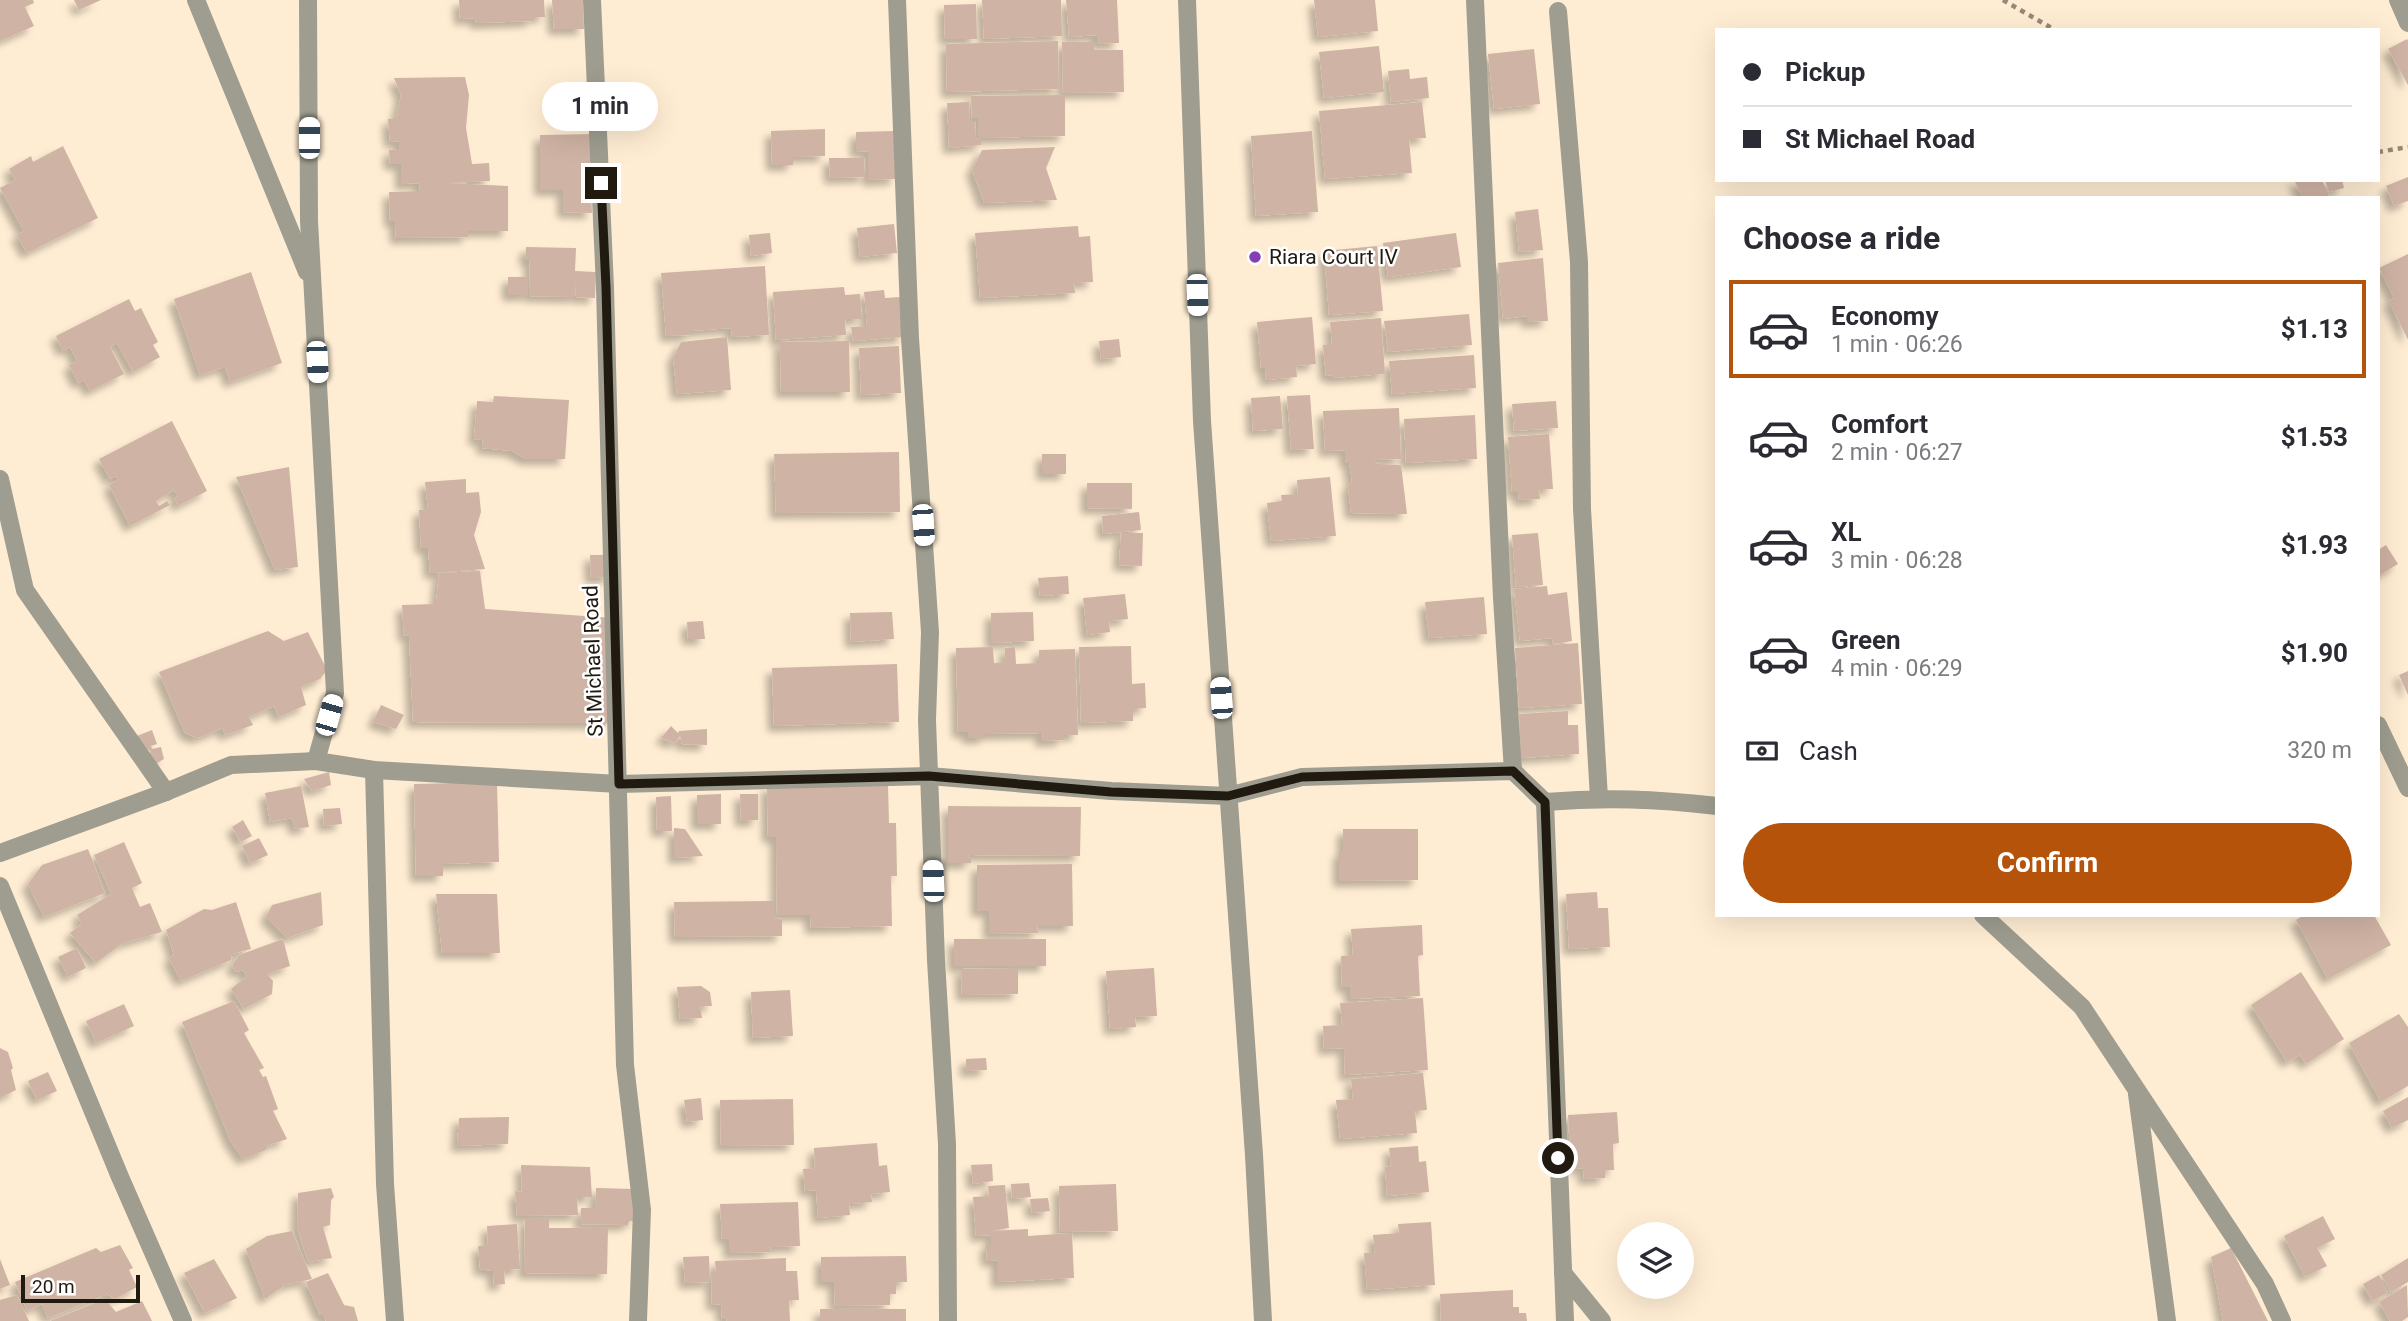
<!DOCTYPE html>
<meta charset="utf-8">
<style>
:root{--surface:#fff;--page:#f2f2f3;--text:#2b2b33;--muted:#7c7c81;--line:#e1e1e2;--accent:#b45309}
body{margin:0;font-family:Roboto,sans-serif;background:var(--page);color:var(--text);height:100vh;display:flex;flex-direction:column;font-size:26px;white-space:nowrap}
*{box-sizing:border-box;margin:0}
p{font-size:23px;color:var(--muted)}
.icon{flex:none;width:38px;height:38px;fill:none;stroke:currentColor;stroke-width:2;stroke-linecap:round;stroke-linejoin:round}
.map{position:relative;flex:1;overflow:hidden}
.side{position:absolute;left:1715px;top:196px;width:665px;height:721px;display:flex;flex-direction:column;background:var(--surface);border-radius:0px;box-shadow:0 7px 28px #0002}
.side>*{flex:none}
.banner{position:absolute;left:1715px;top:28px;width:665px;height:154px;border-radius:0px;box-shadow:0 7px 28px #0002;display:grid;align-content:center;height:154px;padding:0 28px;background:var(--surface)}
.buttons{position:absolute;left:1617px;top:1222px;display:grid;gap:14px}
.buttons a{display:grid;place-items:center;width:77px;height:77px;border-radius:50%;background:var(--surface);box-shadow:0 7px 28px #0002;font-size:35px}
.scale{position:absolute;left:21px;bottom:18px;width:119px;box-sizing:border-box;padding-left:7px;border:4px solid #211a11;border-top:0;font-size:19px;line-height:24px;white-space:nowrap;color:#211a11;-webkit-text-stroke:5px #fff;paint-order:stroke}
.end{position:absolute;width:32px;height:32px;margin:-16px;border:9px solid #211a11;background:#fff;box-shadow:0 0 0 4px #fff}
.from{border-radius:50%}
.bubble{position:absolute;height:49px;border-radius:24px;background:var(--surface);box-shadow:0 7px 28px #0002;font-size:23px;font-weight:700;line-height:49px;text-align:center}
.car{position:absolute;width:21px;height:42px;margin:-21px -10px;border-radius:9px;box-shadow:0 0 5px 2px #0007;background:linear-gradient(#fff 24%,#345 0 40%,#fff 0 76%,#345 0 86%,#fff 0)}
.banner b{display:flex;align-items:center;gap:24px;height:66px;font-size:26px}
.banner b+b{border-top:2px solid var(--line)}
.banner i{width:18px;height:18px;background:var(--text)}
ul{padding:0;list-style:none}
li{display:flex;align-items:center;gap:21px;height:98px;margin:0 14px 10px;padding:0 14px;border:4px solid transparent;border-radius:0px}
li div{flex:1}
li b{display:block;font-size:26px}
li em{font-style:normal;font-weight:700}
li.active{border-color:var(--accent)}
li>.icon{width:63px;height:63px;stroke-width:1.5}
h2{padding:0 28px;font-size:32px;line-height:84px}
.pay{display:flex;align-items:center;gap:18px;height:77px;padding:0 28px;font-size:26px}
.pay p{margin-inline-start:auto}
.cta{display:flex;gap:14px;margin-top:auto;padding:14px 28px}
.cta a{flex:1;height:80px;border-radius:42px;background:var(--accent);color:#fff;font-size:28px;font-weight:700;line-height:80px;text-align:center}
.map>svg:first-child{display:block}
</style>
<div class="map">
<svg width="2408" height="1321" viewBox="0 0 2408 1321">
<defs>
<filter id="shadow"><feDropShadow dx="-6" dy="6" stdDeviation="3.5" flood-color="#0004"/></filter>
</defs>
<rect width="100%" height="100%" fill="#ffedd3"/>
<g fill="#cfb3a4" filter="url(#shadow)">
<polygon points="0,0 33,0 34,3 25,7 34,26 0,41"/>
<polygon points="74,0 101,0 79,10"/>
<polygon points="459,0 544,0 545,17 532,17 532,21 476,23 475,18 460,19"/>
<polygon points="552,0 583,0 584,29 554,29"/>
<polygon points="982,0 1061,0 1062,36 984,39"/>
<polygon points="1066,0 1117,0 1119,43 1097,44 1097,35 1069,37"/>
<polygon points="1314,0 1375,0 1378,31 1318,37"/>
<polygon points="976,4 977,39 945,39 944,5"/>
<polygon points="2407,39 2408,41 2408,85 2388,49"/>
<polygon points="1058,41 1059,89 947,92 946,44"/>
<polygon points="1062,42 1094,42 1094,50 1123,50 1124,92 1063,93"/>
<polygon points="1379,46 1384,92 1324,98 1319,52"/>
<polygon points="1534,49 1540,104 1494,109 1488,54"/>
<polygon points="1409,69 1410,79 1427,77 1429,98 1391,102 1388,71"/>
<polygon points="465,77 469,95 466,128 472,164 489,163 490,181 446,183 508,186 508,231 468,231 468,237 396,238 395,221 390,221 389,192 420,191 419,183 401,184 401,164 390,164 389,150 399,149 399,141 390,142 388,119 396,119 401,95 394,78"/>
<polygon points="1065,95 1065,136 981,138 981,145 949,148 947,103 969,102 970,121 975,121 976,139 978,138 978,118 972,118 971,96"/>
<polygon points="1422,102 1426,138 1409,139 1412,173 1325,179 1319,111"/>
<polygon points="825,129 825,156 793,157 793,165 772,165 771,131"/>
<polygon points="895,131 896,179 868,180 868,151 856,152 856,132"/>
<polygon points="1312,131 1318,212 1256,216 1251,136"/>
<polygon points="598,134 599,189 591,189 592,213 563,212 563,190 540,190 540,135"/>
<polygon points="63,146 98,218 27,253 17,235 24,231 0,188 15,180 9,169 31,156 33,162"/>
<polygon points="1055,147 1046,168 1057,200 984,203 972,170 982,150"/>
<polygon points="829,158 864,158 865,177 830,178"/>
<polygon points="2408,177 2408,201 2394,206 2386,186"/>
<polygon points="2294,180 2322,180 2330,198 2303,198"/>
<polygon points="2325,180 2342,180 2344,188 2329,192"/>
<polygon points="1538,209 1543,250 1519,252 1515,212"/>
<polygon points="894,224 897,253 860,257 857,228"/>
<polygon points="1078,226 1079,237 1090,236 1093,282 1074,283 1075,293 980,298 975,233"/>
<polygon points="770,233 772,253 751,256 749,235"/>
<polygon points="1456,233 1461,267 1388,277 1383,243"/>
<polygon points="1377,246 1383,311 1329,315 1324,251"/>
<polygon points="526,247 576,248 575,271 596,272 595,298 576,297 576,282 575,297 529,296 530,260 525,260"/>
<polygon points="2408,254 2408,340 2389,301 2394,298 2379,268"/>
<polygon points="1543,258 1548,321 1527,322 1527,316 1503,319 1498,263"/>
<polygon points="765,266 769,335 732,337 731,328 690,331 690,335 666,336 661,273"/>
<polygon points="251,272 282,363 230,382 225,367 200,375 174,299"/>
<rect x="508" y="277" width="20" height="18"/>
<polygon points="844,287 845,295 860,294 862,319 845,319 846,335 776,340 773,292"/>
<polygon points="884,290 885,298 901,297 904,337 853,341 851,327 867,326 864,292"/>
<polygon points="129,299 135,311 141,308 158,342 153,345 160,357 133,372 117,343 110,347 124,374 90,391 84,380 78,383 69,365 77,361 70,347 63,351 56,336"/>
<polygon points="1469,314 1472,345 1388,352 1384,321"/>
<polygon points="1312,317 1316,364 1296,366 1297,377 1266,380 1265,368 1261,368 1257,322"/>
<polygon points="1381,318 1385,374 1332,378 1332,375 1326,376 1323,345 1332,345 1330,322"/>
<polygon points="727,337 731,390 677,394 673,358 681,342"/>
<polygon points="1119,339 1121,357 1101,359 1099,341"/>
<polygon points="849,341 850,392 781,392 780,342"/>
<polygon points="899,346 901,393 861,395 859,348"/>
<polygon points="1474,355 1476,388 1392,394 1389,361"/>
<polygon points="1310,395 1314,449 1291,450 1287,396"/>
<polygon points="494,396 569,400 565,459 526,459 512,451 482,448 483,440 474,439 477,401 493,402"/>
<polygon points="1280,396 1283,429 1253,431 1251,398"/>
<polygon points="1556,401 1558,428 1514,431 1512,404"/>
<polygon points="1399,408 1401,459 1372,460 1378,464 1401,465 1407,514 1351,513 1348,487 1352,481 1349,462 1345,461 1345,450 1325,451 1323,411"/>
<polygon points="1475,415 1477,459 1406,463 1404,419"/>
<polygon points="172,421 207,491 178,506 174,498 178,496 174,490 156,501 159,506 167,501 170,505 130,526 109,485 118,480 116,476 110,479 99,459"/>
<polygon points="1549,434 1553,489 1539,489 1540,499 1519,500 1518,492 1512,492 1508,437"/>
<polygon points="899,452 900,512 776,513 774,454"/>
<rect x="1042" y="454" width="24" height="20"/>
<polygon points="289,467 298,567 275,570 236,477"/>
<polygon points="1330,477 1336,536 1271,541 1267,503 1282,501 1281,495 1298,494 1297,480"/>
<polygon points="466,479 466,493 479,492 481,512 474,535 485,569 430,573 428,548 421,548 419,510 428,509 425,482"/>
<polygon points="1087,483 1132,483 1132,509 1087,508"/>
<polygon points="1139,512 1141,530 1103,534 1102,516"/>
<polygon points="1121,533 1143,533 1142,566 1119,565"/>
<polygon points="1538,533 1543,585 1516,587 1512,535"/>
<polygon points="2386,545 2398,564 2378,576 2378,550"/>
<polygon points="590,555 610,555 611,577 591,578"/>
<polygon points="480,571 485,609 613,618 615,714 602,728 592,723 413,722 409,635 404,636 402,605 436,604 439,573"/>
<polygon points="1068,576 1069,594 1040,596 1038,578"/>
<polygon points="1547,586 1548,595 1567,592 1572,641 1553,644 1552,638 1520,641 1514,589"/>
<polygon points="1125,594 1128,619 1109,621 1110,632 1087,635 1083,598"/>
<polygon points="1484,597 1487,634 1429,638 1425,602"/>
<polygon points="892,612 894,639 851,642 850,613"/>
<polygon points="1033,612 1034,641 991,643 991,613"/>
<polygon points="703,621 705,639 688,639 687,622"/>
<polygon points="268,631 284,641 308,632 327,670 320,679 301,687 306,705 279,717 274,706 249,717 253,725 225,735 223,728 197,738 185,733 159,672"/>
<polygon points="1578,643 1582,704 1519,708 1515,648"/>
<polygon points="1131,646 1132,684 1145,683 1146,708 1133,709 1133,721 1081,723 1079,647"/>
<polygon points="993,647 994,663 1005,662 1005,648 1015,647 1016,664 1039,663 1039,650 1075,649 1078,735 1063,735 1063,740 1041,741 1041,733 985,734 985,738 968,738 968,732 958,732 956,648"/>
<polygon points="897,664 899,722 774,726 772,668"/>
<polygon points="2408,671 2408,695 2399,675"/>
<polygon points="381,705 404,715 396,729 373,722"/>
<polygon points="1568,711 1568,725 1578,725 1579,754 1521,758 1519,714"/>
<polygon points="671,726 678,733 679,731 707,729 707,745 682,744 680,736 675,743 661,738"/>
<polygon points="152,730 157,744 151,746 152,749 161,747 164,759 154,765 148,755 151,752 148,749 143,749 137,736"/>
<polygon points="329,772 331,785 312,791 304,779"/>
<polygon points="497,782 499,862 443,864 443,876 416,876 414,784"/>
<polygon points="888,784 889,823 896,823 897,876 891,876 892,926 811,928 810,915 777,915 776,837 768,837 767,786"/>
<polygon points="301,786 309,827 295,829 292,818 270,822 265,793"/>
<polygon points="721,794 721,824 697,824 697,795"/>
<polygon points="740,794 758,794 758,820 741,821"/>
<polygon points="671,796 672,831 657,831 656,797"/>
<polygon points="948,806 1081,807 1080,856 971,855 971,863 948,863"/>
<polygon points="340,808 342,824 324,826 323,809"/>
<polygon points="243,820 252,836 241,842 232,827"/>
<polygon points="674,828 685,829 703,856 674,858"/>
<polygon points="1343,829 1418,829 1418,880 1339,881 1339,852 1343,852"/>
<polygon points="259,838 268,855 250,863 242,846"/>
<polygon points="124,842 142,883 132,888 140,907 150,903 162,932 123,943 96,963 70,933 82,924 77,915 111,894 94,855"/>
<polygon points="88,849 105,893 44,917 28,884 42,865"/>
<polygon points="1072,864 1073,926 1037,926 1038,933 989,934 989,911 977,911 977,865"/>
<polygon points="321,892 323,925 287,938 266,917 272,905"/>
<polygon points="1597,892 1598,908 1608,908 1610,947 1569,949 1566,894"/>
<polygon points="436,894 497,894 500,953 442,953"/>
<polygon points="774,901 774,918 782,919 782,936 675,937 674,902"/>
<polygon points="236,902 251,949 232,954 231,960 181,981 169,958 174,955 166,930 204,909 212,910"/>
<polygon points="2304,915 2374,915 2391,945 2328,979 2296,920"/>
<polygon points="1422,925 1423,955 1418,956 1420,996 1350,999 1350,987 1342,987 1341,956 1353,955 1351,929"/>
<polygon points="283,939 290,966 267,974 273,981 272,994 244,1009 231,989 247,976 243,970 236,972 232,966 239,955"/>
<rect x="954" y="939" width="92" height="27"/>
<polygon points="77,948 86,968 68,977 58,957"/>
<polygon points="1018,968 1018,994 962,995 961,969"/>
<polygon points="1154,968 1157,1016 1135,1017 1136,1027 1110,1029 1106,971"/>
<polygon points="2301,972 2344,1039 2306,1064 2300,1055 2287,1062 2251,1005"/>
<polygon points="701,986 710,992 712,1006 700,1006 702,1018 680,1019 677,987"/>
<polygon points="790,990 793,1036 753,1038 751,992"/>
<polygon points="1423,998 1428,1070 1345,1075 1344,1048 1324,1049 1323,1026 1342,1025 1340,1003"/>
<polygon points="234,1001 249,1030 244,1033 264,1068 259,1070 263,1077 266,1076 278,1109 273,1111 287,1139 266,1146 266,1150 243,1159 230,1140 182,1022"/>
<polygon points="124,1004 134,1026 96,1043 86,1021"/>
<polygon points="2399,1014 2408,1027 2408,1086 2381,1102 2349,1043"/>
<polygon points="0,1048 8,1052 13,1068 11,1070 16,1090 0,1098"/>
<polygon points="986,1058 987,1070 966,1071 966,1059"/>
<polygon points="48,1072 57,1091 37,1100 28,1081"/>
<polygon points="1423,1073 1427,1110 1415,1111 1417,1133 1340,1139 1336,1100 1353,1099 1351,1079"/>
<polygon points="2408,1097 2408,1120 2392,1128 2383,1111"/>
<polygon points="701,1098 703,1120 687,1122 684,1100"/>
<polygon points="793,1099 794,1145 721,1146 720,1100"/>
<polygon points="1617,1112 1619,1143 1613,1144 1614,1170 1605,1170 1605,1178 1584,1179 1583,1168 1576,1169 1575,1152 1570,1153 1568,1115"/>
<polygon points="509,1117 508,1144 457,1146 459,1118"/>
<polygon points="877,1143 879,1166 887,1165 890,1192 871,1194 872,1202 849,1204 850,1215 818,1218 816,1190 805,1191 803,1169 815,1168 814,1148"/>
<polygon points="1418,1146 1419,1162 1426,1161 1429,1192 1387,1196 1385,1167 1391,1166 1389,1148"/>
<polygon points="992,1164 993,1181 973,1184 971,1165"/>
<polygon points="521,1165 590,1167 592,1197 577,1197 578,1215 517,1216 515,1191 522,1192"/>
<polygon points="1029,1183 1031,1197 1012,1199 1011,1184"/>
<polygon points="1116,1184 1118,1231 1060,1232 1059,1186"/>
<polygon points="1005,1185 1009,1228 990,1231 1028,1229 1028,1236 1072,1233 1074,1278 997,1282 997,1260 987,1261 986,1244 991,1244 991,1235 976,1236 973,1197 989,1196 988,1186"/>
<polygon points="331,1188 334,1197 331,1200 330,1225 323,1227 332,1258 308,1262 297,1228 298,1193"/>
<polygon points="596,1188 634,1189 635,1221 629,1221 628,1225 580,1224 581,1208 595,1208"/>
<polygon points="1048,1198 1050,1211 1032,1213 1030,1199"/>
<polygon points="798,1202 800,1246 770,1247 771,1252 729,1253 729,1238 722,1239 720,1204"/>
<polygon points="2323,1216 2335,1239 2317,1248 2327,1266 2305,1277 2284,1236"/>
<polygon points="525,1219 549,1219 549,1228 608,1228 607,1274 524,1273"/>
<polygon points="1431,1222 1435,1285 1367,1290 1364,1253 1375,1253 1373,1235 1399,1233 1398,1224"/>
<polygon points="517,1224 520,1269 504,1270 505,1284 494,1285 493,1271 480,1269 478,1246 488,1245 487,1226"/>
<polygon points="292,1231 312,1279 285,1285 265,1299 246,1249 267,1236"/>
<polygon points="120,1245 133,1268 129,1270 137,1287 115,1299 107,1294 48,1318 42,1304 27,1311 15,1282 96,1248 101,1252"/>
<polygon points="2231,1248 2268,1321 2223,1321 2211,1257"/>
<polygon points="709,1256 710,1282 685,1283 683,1257"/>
<polygon points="906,1256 907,1282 896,1282 896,1294 890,1294 890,1305 835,1306 834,1282 821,1282 821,1257"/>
<polygon points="786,1258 786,1271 797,1271 799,1300 789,1300 790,1321 727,1321 726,1317 722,1318 721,1304 712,1305 711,1272 716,1272 715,1261"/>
<polygon points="2408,1258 2408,1282 2391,1292 2381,1275"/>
<polygon points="0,1259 10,1285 0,1289"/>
<polygon points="214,1259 237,1298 205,1313 184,1273"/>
<polygon points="328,1273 344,1305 354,1307 358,1321 326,1321 324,1315 320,1315 306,1282"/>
<polygon points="2379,1275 2388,1293 2372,1301 2363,1284"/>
<polygon points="2407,1285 2408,1317 2402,1321 2390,1321 2379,1302"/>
<polygon points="1513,1290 1513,1307 1519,1307 1519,1313 1526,1313 1527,1321 1441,1321 1440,1294"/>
<polygon points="17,1295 29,1321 0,1321 0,1300"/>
<polygon points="105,1299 116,1312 142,1301 152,1321 50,1321"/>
<rect x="820" y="1309" width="86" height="12"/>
</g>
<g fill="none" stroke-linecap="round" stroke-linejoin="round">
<g stroke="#958977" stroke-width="4.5" stroke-dasharray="5 5" stroke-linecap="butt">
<polyline points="2003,0 2055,30"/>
<polyline points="2378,152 2408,147"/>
</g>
<g stroke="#9e9d90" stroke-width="18">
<polyline points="196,0 307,272"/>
<polyline points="308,0 309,221 335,693 316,761"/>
<polyline points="592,0 605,287 625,1065 642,1210 638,1321"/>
<polyline points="897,0 910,338 930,632 927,720 936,960 947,1144 948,1321"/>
<polyline points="1187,0 1202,421 1254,1155 1263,1321"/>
<polyline points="1475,0 1502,598 1513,771"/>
<polyline points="2398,0 2408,23"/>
<polyline points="1558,11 1579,262 1582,509 1599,798"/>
<polyline points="0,479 25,590 166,792"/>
<polyline points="2378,725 2408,788"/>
<polyline points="374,770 385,1184 395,1321"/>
<polyline points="1545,802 1565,1321"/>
<path d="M0,853L166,792L231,765L316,761L374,770L619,784L929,776L1111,791L1228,796L1302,777L1513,771L1545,802C1606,797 1655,799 1717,806"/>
<polyline points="0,886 120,1177 183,1321"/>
<polyline points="1983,915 2082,1007 2265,1284 2282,1321"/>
<polyline points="2137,1094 2167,1321"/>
<polyline points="1563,1273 1602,1321"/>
</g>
</g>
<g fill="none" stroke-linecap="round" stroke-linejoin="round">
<polyline stroke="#211a11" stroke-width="9" points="601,183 606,287 619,784 929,776 1111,792 1228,796 1302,777 1513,771 1545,802 1558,1158"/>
</g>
<circle fill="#843fb2" stroke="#fff" stroke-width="2.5" cx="1255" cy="257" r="7"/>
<g text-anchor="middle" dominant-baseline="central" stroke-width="5" stroke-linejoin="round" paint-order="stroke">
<g font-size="21" fill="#211a11" stroke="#fff" text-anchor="start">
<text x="1269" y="257">Riara Court IV</text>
</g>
<g font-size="21" fill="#211a11" stroke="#fff">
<text transform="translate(593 661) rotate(-92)">St Michael Road</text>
</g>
</g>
</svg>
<div class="buttons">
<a><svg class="icon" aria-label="layers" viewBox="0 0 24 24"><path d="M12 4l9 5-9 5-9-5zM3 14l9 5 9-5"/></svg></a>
</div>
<div class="scale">20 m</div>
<i class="end from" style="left:1558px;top:1158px"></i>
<i class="end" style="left:601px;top:183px"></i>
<div class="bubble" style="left:542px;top:82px;width:116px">1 min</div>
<i class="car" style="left:309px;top:138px;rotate:0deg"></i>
<i class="car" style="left:1197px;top:295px;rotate:178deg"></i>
<i class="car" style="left:317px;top:362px;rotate:177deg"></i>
<i class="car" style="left:923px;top:525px;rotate:176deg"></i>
<i class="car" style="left:1221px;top:698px;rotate:356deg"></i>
<i class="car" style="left:329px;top:715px;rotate:16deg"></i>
<i class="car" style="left:933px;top:881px;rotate:358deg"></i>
<div class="banner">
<b><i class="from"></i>Pickup</b>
<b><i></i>St Michael Road</b>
</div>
<section class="side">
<h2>Choose a ride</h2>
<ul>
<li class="active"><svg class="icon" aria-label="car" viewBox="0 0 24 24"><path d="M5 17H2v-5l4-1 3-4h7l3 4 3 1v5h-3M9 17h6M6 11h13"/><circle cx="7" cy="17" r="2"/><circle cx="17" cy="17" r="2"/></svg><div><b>Economy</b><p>1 min · 06:26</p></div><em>$1.13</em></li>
<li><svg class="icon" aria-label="car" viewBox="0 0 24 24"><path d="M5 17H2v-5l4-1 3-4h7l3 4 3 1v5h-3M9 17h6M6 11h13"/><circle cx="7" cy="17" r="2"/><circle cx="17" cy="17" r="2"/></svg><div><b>Comfort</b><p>2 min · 06:27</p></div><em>$1.53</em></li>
<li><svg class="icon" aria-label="car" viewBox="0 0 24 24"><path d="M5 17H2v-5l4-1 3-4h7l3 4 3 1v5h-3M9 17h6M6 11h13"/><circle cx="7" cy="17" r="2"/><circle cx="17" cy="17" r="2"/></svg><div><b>XL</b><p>3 min · 06:28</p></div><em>$1.93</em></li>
<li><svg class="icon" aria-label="car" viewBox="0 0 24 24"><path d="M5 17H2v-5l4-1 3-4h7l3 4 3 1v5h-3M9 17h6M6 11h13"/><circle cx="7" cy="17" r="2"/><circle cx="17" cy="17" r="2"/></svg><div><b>Green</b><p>4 min · 06:29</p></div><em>$1.90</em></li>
</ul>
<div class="pay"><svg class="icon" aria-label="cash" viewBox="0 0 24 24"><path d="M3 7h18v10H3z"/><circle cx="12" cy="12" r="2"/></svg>Cash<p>320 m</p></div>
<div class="cta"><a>Confirm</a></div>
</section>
</div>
